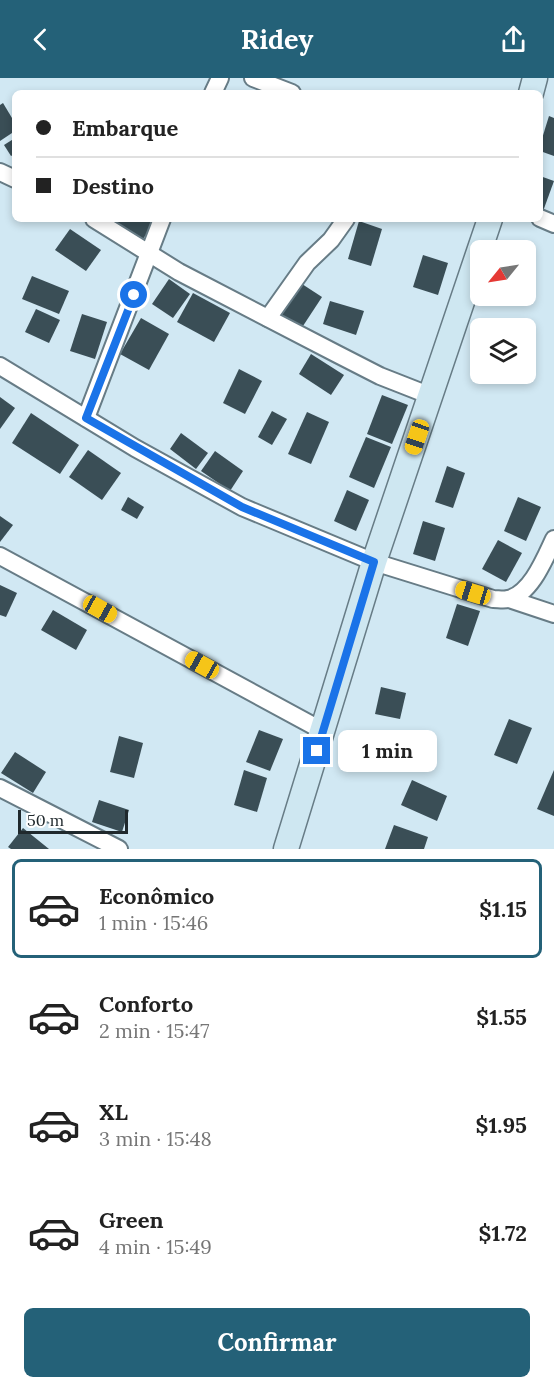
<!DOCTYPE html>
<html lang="pt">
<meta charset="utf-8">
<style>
:root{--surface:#fff;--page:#f6f6f6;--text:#222;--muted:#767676;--line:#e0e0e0;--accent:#246178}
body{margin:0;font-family:Lora,serif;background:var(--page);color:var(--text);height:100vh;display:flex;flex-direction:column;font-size:22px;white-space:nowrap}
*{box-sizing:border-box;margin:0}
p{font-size:20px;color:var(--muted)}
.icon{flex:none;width:33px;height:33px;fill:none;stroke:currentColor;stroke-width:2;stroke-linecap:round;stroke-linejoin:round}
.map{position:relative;height:771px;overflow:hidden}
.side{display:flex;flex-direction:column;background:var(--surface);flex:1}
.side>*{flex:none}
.top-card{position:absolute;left:12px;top:12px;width:531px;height:132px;border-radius:9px;box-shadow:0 3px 9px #0003;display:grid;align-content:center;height:132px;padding:0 24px;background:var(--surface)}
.needle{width:39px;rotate:240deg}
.controls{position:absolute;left:470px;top:162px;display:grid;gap:12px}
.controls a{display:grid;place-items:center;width:66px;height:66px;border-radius:9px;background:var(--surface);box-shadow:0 3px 9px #0003;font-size:30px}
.scale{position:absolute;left:18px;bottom:15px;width:110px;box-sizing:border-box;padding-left:6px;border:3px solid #20292d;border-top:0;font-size:16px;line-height:21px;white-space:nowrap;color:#20292d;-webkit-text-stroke:4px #fff;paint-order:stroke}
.end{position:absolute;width:27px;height:27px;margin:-14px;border:8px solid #1a73e8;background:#fff;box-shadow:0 0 0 3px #fff}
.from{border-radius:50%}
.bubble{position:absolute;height:42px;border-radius:9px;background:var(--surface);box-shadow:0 3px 9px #0003;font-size:20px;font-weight:700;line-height:42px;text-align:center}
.car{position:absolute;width:18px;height:36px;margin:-18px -9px;border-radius:8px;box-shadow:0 0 4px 2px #0007;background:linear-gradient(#f5c518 24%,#345 0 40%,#f5c518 0 76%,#345 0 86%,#f5c518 0)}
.top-card b{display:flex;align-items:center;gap:21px;height:57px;font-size:22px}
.top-card b+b{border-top:2px solid var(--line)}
.top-card i{width:15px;height:15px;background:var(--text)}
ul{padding:10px 0 0;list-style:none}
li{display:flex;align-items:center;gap:18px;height:99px;margin:0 12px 9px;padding:0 12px;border:3px solid transparent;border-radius:9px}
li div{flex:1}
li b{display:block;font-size:22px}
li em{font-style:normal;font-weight:700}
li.current{border-color:var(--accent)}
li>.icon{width:54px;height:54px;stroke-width:1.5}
.primary-button{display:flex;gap:12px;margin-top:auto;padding:12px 24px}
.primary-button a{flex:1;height:69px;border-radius:9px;background:var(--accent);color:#fff;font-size:24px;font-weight:700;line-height:69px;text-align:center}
header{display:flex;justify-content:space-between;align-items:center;height:78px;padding:0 24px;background:var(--accent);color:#fff;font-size:27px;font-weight:700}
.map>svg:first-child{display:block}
</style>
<header><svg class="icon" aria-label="back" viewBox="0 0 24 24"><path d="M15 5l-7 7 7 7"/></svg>Ridey<svg class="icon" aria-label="share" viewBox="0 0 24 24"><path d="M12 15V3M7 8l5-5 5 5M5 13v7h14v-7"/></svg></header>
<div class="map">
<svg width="554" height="771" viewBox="0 0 554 771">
<rect width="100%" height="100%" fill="#d1e8f3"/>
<g fill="#3a4e56">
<polygon points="3,25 15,45 15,53 0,63 0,27"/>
<polygon points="549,38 554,40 554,78 540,73 540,67"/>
<polygon points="15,60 15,76 11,78 4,67"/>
<polygon points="540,98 554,103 542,136 540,135"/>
<polygon points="114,141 148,141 154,146 140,165 112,143"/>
<polygon points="359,143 382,151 371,188 348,181"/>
<polygon points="70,151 101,172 86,193 55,172"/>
<polygon points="423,177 448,185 438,217 413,209"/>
<polygon points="32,198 69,213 59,236 22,221"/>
<polygon points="169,201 190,216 173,240 152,226"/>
<polygon points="302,206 322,219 301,251 281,238"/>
<polygon points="193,215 230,235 214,264 177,244"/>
<polygon points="330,223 364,233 356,257 323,246"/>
<polygon points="36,231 60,242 49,265 25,254"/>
<polygon points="82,236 107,244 95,281 70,273"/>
<polygon points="141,240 169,256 149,292 120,276"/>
<polygon points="311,276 344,297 331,317 299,296"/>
<polygon points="239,291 262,303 245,336 223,325"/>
<polygon points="382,317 408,327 392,366 367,356"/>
<polygon points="0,319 15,330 0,351"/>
<polygon points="272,333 287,341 272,367 258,359"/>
<polygon points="307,334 329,344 311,386 288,376"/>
<polygon points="31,335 79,367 60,396 12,365"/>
<polygon points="181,355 208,375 196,391 170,371"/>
<polygon points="366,359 391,369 374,410 349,399"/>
<polygon points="88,372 121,395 102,422 69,399"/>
<polygon points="215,373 243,393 230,413 201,393"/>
<polygon points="447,388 465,395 453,430 435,424"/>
<polygon points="347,412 369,422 356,453 334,443"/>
<polygon points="128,419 144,429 137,441 121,432"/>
<polygon points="518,419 541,429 526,463 504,453"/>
<polygon points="0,438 13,447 0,464"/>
<polygon points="423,443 445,450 435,483 413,476"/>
<polygon points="498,462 522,475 506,504 482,491"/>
<polygon points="0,507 17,515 6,539 0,537"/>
<polygon points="457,526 480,533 468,568 446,560"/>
<polygon points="53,532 87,552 76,572 41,552"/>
<polygon points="381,609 406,615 400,641 375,636"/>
<polygon points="509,641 532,650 517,686 494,677"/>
<polygon points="259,652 283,661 270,693 246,684"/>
<polygon points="119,658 143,665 134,700 110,694"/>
<polygon points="15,674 46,694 33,715 1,695"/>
<polygon points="244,692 267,700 257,734 234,727"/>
<polygon points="554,692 554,738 537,731"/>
<polygon points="412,702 447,718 437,743 401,727"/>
<polygon points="99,722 129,732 122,754 92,744"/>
<polygon points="394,747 428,759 424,771 385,771"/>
<polygon points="23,750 49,771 11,771 8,769"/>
</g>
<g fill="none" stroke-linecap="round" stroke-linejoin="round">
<defs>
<g id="street">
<polyline points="253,0 292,15"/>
<polyline points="213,15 220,0"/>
<polyline points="0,94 15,101"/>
<polyline points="540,140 554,146"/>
<polyline points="94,141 179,194 337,276 380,298 431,318"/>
<polyline points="268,240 307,185 331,162 346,141"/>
<path d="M0,288L135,370L242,429L374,484L493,521C498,521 504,522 508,521C531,516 545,480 554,461"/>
<polyline points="86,340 162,141"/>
<polyline points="0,478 323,653"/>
<polyline points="509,521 554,536"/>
<polyline points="0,710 119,771"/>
</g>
<g id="secondary">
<polyline points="531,15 535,0"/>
<polyline points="286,771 374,484 490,141"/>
</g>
</defs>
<use href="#street" stroke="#677c86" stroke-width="20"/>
<use href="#secondary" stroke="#677c86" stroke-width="27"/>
<use href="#street" stroke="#fff" stroke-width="16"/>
<use href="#secondary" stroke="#cee7f1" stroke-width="24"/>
</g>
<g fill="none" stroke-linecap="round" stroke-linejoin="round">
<polyline stroke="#1a73e8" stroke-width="8" points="134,217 86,340 242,429 374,484 317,673"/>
</g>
</svg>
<div class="controls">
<a><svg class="needle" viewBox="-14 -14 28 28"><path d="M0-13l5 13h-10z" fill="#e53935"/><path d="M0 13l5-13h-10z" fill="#767676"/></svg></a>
<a><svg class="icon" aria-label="layers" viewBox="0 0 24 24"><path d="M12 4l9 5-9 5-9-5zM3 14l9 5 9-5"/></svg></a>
</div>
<div class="scale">50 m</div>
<i class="end from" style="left:134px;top:217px"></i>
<i class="end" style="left:317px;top:673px"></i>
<div class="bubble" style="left:338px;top:652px;width:99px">1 min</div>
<i class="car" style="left:417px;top:359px;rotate:199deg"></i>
<i class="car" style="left:473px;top:515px;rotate:287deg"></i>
<i class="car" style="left:100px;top:531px;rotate:119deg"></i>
<i class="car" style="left:202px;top:587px;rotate:299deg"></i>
<div class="top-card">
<b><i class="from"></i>Embarque</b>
<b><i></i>Destino</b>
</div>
</div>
<section class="side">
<ul>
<li class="current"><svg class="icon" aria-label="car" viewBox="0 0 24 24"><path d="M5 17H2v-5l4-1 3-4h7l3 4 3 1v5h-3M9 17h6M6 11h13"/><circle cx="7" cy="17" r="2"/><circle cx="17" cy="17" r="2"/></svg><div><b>Econômico</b><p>1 min · 15:46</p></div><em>$1.15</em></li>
<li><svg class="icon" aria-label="car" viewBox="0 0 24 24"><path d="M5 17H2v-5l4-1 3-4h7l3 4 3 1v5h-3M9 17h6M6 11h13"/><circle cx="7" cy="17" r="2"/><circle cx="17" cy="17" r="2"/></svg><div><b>Conforto</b><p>2 min · 15:47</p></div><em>$1.55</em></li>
<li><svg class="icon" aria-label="car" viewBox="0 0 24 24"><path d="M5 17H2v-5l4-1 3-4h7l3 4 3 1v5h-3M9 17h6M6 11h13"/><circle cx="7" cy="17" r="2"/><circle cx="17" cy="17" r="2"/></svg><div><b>XL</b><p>3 min · 15:48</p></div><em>$1.95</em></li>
<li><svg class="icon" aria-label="car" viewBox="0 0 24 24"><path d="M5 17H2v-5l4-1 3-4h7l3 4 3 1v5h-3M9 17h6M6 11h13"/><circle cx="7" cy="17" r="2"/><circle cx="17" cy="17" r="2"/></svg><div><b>Green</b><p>4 min · 15:49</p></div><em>$1.72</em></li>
</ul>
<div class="primary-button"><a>Confirmar</a></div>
</section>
